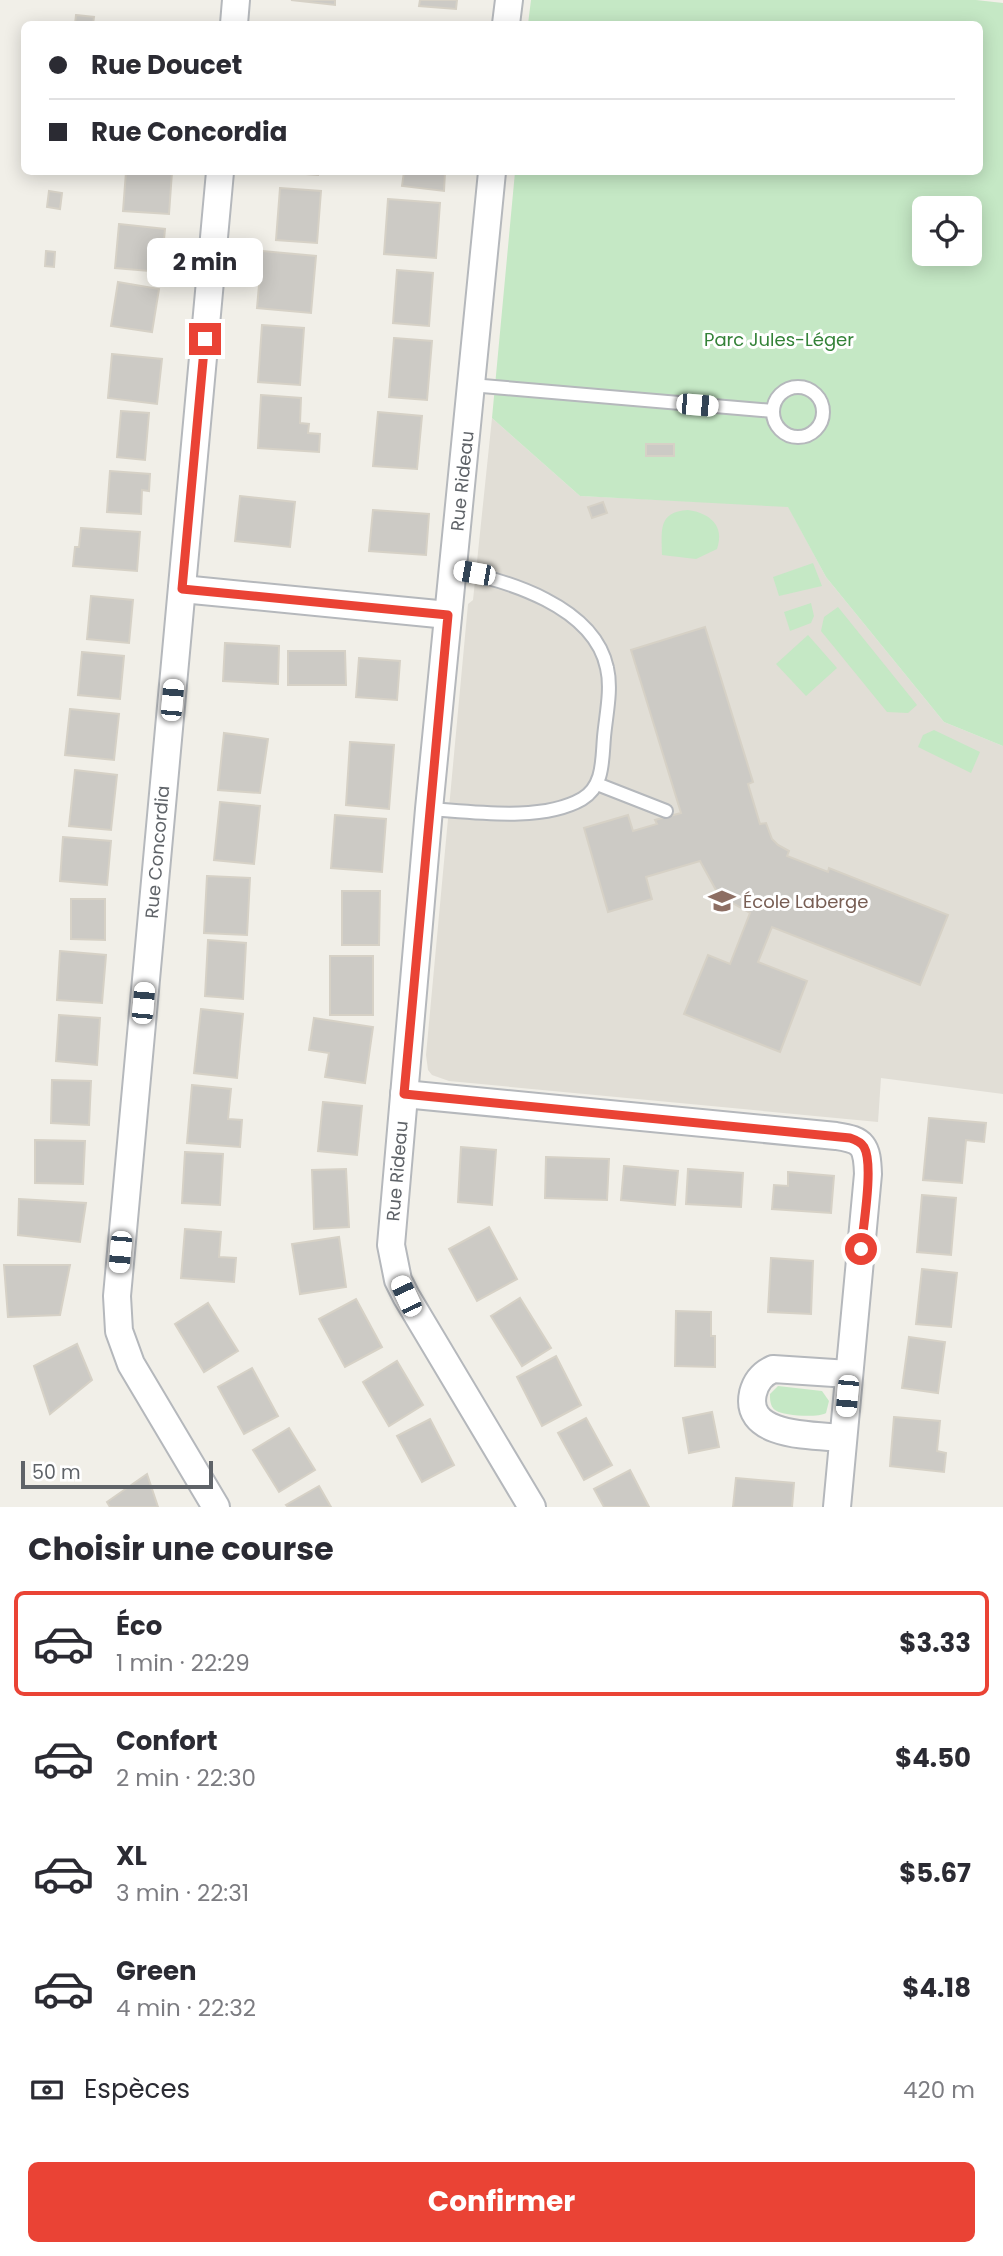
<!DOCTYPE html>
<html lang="fr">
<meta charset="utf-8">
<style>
:root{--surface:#fff;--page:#f2f2f3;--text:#2b2b33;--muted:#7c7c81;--line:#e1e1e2;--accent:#ea4335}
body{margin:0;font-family:Poppins,sans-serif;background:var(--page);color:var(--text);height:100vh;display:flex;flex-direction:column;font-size:26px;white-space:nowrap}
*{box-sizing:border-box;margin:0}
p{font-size:23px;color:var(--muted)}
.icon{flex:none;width:38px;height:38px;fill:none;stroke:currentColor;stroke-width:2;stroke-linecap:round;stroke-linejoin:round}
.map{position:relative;height:1507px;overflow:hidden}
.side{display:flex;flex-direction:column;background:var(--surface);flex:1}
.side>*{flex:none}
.top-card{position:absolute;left:21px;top:21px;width:962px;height:154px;border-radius:10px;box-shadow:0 4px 18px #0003;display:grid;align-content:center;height:154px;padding:0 28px;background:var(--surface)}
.controls{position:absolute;left:912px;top:196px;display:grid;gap:14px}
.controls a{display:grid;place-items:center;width:70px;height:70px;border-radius:10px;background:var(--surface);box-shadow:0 4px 18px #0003;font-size:35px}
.scale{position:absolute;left:21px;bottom:18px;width:192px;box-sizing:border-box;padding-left:7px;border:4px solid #5f6368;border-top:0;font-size:19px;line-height:24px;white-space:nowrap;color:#5f6368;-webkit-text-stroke:5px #fff;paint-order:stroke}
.end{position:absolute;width:32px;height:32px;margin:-16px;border:9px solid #ea4335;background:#fff;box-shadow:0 0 0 4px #fff}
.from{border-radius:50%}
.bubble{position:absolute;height:49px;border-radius:10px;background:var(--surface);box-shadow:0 4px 18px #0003;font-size:23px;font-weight:700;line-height:49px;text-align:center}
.car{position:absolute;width:21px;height:42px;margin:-21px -10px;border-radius:9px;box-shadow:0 0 5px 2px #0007;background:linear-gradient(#fff 24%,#345 0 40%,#fff 0 76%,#345 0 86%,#fff 0)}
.top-card b{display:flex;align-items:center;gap:24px;height:66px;font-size:26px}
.top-card b+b{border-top:2px solid var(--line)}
.top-card i{width:18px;height:18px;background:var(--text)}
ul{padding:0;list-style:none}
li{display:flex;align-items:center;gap:21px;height:105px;margin:0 14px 10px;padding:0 14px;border:4px solid transparent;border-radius:10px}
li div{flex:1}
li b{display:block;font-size:26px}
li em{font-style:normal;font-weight:700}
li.active{border-color:var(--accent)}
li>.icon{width:63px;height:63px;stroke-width:1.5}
h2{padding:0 28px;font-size:32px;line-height:84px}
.pay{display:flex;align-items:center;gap:18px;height:77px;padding:0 28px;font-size:26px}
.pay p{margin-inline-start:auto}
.action{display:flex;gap:14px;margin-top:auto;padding:14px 28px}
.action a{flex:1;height:80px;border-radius:10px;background:var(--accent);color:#fff;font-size:28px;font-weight:700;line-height:80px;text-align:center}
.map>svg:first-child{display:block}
</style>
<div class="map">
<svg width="1003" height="1507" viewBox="0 0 1003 1507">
<rect width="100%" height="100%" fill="#f1efe8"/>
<polygon fill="#e1ded6" points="492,418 580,496 788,506 826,577 944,722 1003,746 1003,1094 881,1078 878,1122 449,1081 432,1075 428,1070 426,1055 468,604 473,600"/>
<g fill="#c5e8c5" fill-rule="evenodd">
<path d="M531,0H976L1003,3V746L944,722L826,577L788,507L580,496L492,418L515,172H980V24H528ZM924,208H970V254H924Z"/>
<path d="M688,510C710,513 725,526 717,549L696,559L662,555C662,531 657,512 688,510Z"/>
<polygon points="813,563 822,586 779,596 773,577"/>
<polygon points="811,603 814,616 811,623 790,631 784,612"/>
<polygon points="838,607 917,705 908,713 887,712 821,631 824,617"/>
<polygon points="808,635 837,668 806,696 776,664"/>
<polygon points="934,730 980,752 971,773 918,747 923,735"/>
<path d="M778,1386L822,1391L829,1401L826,1413C818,1418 783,1416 775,1410C770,1406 770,1400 770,1394Z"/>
</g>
<g fill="#cccac5" stroke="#d6d1c6" stroke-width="2">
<polygon points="291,0 335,0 335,5"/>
<polygon points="420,0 457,0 456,9 419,6"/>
<polygon points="76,15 94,17 93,24 75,24"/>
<polygon points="126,172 172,172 169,214 123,211"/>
<polygon points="279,172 318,172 318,175"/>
<polygon points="404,172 445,172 444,191 402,186"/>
<polygon points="280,188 321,191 317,243 276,240"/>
<polygon points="49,191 62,193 60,209 47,207"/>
<polygon points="388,199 440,203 436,258 384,254"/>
<polygon points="119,224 165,229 161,272 115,268"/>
<polygon points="46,251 55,252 54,267 45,266"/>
<polygon points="262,251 316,256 311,313 257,308"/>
<polygon points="397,270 433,273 429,326 393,323"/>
<polygon points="118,282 159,289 152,332 111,326"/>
<polygon points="262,325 304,328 300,385 258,382"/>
<polygon points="394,338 432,341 427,400 389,397"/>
<polygon points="112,354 162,359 157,404 108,398"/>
<polygon points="261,395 301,398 300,423 309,424 308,433 320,434 319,452 258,448"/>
<polygon points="121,411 149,413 145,460 117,457"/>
<polygon points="378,412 422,416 417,469 373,466"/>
<rect x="646" y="444" width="28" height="12"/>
<polygon points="110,471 150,474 149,491 142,490 141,514 107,512"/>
<polygon points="240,496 295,502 290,547 235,541"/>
<polygon points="603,502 607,513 592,518 588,507"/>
<polygon points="373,510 429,514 426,555 369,551"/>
<polygon points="81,528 140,532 137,571 73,566 75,547 79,547"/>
<polygon points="91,596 133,600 129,643 87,639"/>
<polygon points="705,627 753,782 748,784 760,824 766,823 772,839 778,845 789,851 787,856 828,872 829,868 948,915 920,985 772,927 758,962 807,981 780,1052 684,1014 708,955 730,964 750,913 727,900 716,890 700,861 646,877 652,899 608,912 584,828 628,815 633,831 657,824 655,820 681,813 631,650"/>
<polygon points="225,643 279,646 278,684 223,681"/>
<polygon points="288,651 345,651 346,685 288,685"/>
<polygon points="82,652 124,656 120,699 78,695"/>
<polygon points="359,658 400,661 397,700 356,697"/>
<polygon points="70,709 119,714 114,760 65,755"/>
<polygon points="224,733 268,739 260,793 218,790"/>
<polygon points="350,742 394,745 389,809 346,805"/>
<polygon points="75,770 117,775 111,830 69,826"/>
<polygon points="220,802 260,806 254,864 214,860"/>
<polygon points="335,815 386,819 382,872 331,868"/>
<polygon points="63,837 111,841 107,885 60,881"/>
<polygon points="207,876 250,878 247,935 204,933"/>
<polygon points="342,891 380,891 379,945 342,945"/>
<polygon points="71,899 105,899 105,940 71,939"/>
<polygon points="208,940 246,943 243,999 205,996"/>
<polygon points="60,951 106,955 102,1003 57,1000"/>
<rect x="330" y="956" width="43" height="59"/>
<polygon points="201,1009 243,1014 237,1078 194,1073"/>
<polygon points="59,1015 100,1018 97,1065 56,1061"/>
<polygon points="314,1018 373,1027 365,1083 325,1077 329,1053 309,1050"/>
<polygon points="52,1080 91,1081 89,1125 51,1123"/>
<polygon points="192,1085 231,1089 228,1119 242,1120 240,1147 187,1143"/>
<polygon points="323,1102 362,1106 357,1155 318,1151"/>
<polygon points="929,1118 986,1123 984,1142 966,1140 962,1183 923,1180"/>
<polygon points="35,1140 85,1141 83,1184 35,1183"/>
<polygon points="461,1147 496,1150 492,1205 458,1202"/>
<polygon points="185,1152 223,1154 220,1205 182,1203"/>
<polygon points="546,1157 609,1159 607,1200 545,1198"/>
<polygon points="624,1166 678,1171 675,1205 621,1200"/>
<polygon points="346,1169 349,1227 314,1229 312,1170"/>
<polygon points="688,1169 743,1173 741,1207 686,1204"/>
<polygon points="788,1172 834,1176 831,1213 772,1209 774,1185 788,1186"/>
<polygon points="922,1195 956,1198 951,1255 917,1252"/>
<polygon points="19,1199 86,1203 80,1242 18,1235"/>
<polygon points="489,1227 517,1279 477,1301 449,1249"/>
<polygon points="185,1229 221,1232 219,1257 236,1258 234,1282 181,1278"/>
<polygon points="339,1237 346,1287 300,1294 292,1244"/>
<polygon points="771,1258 813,1261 811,1314 768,1312"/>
<polygon points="4,1265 70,1265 60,1315 8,1317"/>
<polygon points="922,1269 957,1273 951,1327 916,1324"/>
<polygon points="520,1298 551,1348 522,1366 491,1316"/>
<polygon points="356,1299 382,1347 345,1367 319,1319"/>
<polygon points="208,1303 238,1351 204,1372 175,1324"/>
<polygon points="676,1311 711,1312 711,1336 715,1336 715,1367 675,1366"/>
<polygon points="909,1337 945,1342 938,1393 902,1388"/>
<polygon points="77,1344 92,1380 50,1414 34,1366"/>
<polygon points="556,1356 581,1405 542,1426 517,1377"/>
<polygon points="397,1361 423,1405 389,1426 363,1382"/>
<polygon points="252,1368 278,1416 244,1434 218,1387"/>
<polygon points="712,1412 719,1447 689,1453 683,1418"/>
<polygon points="894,1417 940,1421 937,1451 946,1453 944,1472 890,1466"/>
<polygon points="586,1418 612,1465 584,1480 558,1433"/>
<polygon points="430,1419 454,1465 422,1482 397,1436"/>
<polygon points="289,1428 315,1470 279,1492 253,1450"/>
<polygon points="630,1470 649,1507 604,1507 594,1489"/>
<polygon points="147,1474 158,1507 110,1507 107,1502"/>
<polygon points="736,1478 794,1483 792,1507 733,1507"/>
<polygon points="319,1486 331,1507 288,1507 286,1505"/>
</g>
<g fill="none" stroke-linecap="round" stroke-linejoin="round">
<defs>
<g id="service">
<polyline points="471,385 773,411"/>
<circle cx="798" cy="412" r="25"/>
<polyline points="597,784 666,811"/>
<path d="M429,809C474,812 542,822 582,799C604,786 602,760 604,737C606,715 612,689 607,668C594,606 507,580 453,570"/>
</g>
<g id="minor">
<polyline points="234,24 236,0"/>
<polyline points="506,24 509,0"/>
<polyline points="492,172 429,809 391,1245 398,1280 406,1296 532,1507"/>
<polyline points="182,589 448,615"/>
<path d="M404,1094L836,1136C864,1140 867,1146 868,1174L837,1507"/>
<path d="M843,1438C815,1435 743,1438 753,1393C756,1381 762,1374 773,1369L849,1374"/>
<polyline points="216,1507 131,1364 119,1331 117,1296 220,172"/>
</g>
</defs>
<use href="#service" stroke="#b5b8bc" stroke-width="16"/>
<use href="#minor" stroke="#b5b8bc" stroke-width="30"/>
<use href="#service" stroke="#fff" stroke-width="12"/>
<use href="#minor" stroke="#fff" stroke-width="26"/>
</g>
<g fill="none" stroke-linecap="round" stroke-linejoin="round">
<path stroke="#ea4335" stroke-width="9" d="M205,339L182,589L448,615L404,1094L850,1138C856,1140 861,1142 864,1147C874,1164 863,1228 861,1249"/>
</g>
<defs>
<symbol id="school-bare" viewBox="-9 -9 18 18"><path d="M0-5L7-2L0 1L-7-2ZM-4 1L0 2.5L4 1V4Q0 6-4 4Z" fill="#8d6e63" stroke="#fff" stroke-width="2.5" paint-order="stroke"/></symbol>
</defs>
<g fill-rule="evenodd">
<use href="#school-bare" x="703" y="882" width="38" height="38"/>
</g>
<g text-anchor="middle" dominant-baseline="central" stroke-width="6" stroke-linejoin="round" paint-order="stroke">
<g font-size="18" fill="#348238" stroke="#fff">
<text x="779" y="339">Parc Jules-Léger</text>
</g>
<g font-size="18" fill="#5f6368" stroke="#fff">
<text transform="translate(462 481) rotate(-84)">Rue Rideau</text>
<text transform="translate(157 852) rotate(-85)">Rue Concordia</text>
<text transform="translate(397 1171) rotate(-85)">Rue Rideau</text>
</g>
<g font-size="18" fill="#785e54" stroke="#fff" text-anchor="start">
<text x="743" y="901">École Laberge</text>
</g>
</g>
</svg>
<div class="controls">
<a><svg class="icon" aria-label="locate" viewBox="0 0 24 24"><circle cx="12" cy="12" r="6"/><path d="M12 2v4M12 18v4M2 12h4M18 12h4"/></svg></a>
</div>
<div class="scale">50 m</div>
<i class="end from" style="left:861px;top:1249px"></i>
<i class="end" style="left:205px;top:339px"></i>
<div class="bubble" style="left:147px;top:238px;width:116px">2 min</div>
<i class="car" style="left:697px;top:405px;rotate:95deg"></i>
<i class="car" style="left:474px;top:573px;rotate:280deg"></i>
<i class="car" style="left:172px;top:700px;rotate:5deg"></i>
<i class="car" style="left:143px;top:1003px;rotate:5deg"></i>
<i class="car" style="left:120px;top:1252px;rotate:185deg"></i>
<i class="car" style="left:406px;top:1296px;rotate:335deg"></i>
<i class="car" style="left:847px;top:1396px;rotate:185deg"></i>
<div class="top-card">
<b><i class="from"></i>Rue Doucet</b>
<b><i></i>Rue Concordia</b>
</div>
</div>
<section class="side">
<h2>Choisir une course</h2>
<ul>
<li class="active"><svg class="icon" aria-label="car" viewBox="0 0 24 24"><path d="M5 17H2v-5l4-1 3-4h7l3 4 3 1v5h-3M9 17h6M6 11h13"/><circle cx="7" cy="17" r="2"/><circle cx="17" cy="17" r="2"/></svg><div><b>Éco</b><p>1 min · 22:29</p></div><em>$3.33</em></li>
<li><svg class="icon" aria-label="car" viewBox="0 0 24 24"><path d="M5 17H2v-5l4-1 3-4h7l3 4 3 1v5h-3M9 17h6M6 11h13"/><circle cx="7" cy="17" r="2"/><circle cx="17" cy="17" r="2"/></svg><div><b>Confort</b><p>2 min · 22:30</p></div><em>$4.50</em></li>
<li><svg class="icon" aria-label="car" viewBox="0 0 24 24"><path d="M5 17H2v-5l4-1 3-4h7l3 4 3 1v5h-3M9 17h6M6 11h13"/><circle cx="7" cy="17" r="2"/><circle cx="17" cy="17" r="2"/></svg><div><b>XL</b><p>3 min · 22:31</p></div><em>$5.67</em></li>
<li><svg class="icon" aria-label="car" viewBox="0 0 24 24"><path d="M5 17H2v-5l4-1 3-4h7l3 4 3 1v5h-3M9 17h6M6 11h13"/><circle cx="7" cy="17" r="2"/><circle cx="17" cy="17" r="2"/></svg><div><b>Green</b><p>4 min · 22:32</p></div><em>$4.18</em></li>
</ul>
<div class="pay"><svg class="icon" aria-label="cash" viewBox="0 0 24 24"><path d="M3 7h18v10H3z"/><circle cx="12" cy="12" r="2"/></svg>Espèces<p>420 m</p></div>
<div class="action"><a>Confirmer</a></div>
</section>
